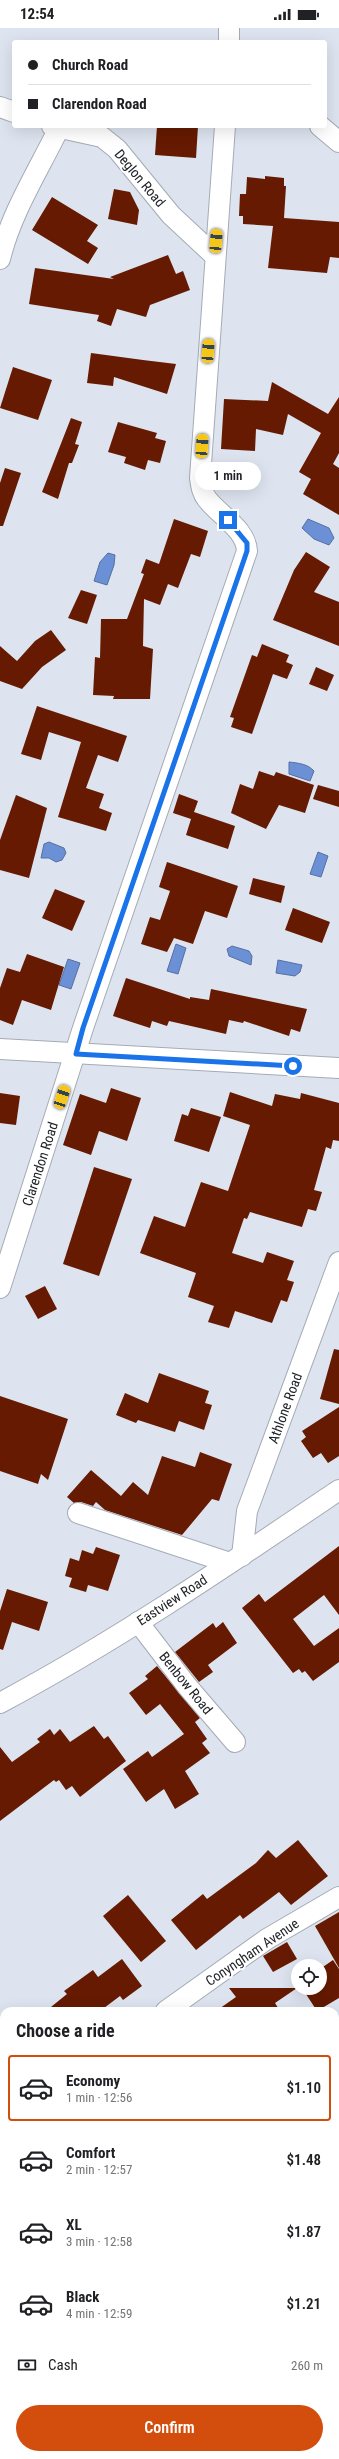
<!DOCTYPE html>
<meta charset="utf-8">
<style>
:root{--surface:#fff;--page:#f2f2f2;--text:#202124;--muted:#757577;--line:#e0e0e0;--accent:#d34e0d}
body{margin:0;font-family:"Roboto Condensed",sans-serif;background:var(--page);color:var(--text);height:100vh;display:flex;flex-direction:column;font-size:15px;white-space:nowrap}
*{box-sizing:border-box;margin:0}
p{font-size:13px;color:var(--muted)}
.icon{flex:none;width:22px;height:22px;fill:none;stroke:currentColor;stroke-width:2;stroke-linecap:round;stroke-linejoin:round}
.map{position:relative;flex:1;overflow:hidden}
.panel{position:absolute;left:0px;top:1979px;width:339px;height:452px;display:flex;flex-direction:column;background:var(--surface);border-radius:12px 12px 0 0;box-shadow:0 4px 16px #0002}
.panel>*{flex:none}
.top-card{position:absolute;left:12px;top:12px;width:315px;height:88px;border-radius:4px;box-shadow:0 4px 16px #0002;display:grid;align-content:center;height:88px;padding:0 16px;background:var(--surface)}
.controls{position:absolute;left:291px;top:1931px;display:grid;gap:8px}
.controls a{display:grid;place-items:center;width:36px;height:36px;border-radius:50%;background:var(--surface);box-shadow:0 4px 16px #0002;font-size:20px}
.end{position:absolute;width:18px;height:18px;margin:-9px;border:5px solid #1a73e8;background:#fff;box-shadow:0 0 0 2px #fff}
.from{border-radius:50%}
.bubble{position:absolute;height:28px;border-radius:14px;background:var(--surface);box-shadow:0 4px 16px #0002;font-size:13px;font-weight:600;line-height:28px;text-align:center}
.car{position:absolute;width:12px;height:24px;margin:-12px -6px;border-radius:5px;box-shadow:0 0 3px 1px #0007;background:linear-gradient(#f5c518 24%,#345 0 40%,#f5c518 0 76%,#345 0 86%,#f5c518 0)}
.top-card b{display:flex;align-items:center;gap:14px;height:38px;font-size:15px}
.top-card b+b{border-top:1px solid var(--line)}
.top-card i{width:10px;height:10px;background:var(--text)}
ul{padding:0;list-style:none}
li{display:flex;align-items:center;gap:12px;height:66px;margin:0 8px 6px;padding:0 8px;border:2px solid transparent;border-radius:4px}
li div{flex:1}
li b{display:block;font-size:15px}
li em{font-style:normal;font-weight:600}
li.current{border-color:var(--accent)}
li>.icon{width:36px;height:36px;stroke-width:1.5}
h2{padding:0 16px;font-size:18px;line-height:48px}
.pay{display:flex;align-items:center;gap:10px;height:44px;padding:0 16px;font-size:15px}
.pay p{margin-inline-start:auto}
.action{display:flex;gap:8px;margin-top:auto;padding:8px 16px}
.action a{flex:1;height:46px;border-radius:24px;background:var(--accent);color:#fff;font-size:16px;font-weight:600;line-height:46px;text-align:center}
.status{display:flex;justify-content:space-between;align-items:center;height:28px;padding:0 20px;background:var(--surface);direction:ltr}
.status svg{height:11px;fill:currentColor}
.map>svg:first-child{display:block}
</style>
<div class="status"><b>12:54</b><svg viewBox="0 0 49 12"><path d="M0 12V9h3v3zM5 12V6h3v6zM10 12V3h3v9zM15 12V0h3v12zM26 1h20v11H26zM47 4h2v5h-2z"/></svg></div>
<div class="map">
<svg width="339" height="2431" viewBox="0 0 339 2431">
<rect width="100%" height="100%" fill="#dde4ef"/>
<polygon fill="#86cfa3" points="40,2427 74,2427 78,2431 29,2431"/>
<g fill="#6b90d5" stroke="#5570a1">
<polygon points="308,491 329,500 334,510 329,517 314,511 302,500"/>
<polygon points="108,525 115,527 114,537 107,557 94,553 100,534"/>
<path d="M289,734C298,735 308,736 314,743L310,753L289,746Z"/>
<polygon points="49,814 64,820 66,825 62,832 56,834 49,830 41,830 44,816"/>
<polygon points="318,824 328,828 321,849 310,846"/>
<polygon points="176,916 186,920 178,946 167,943"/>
<polygon points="232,918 249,923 252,928 251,937 229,928 227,921"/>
<polygon points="68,931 80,935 71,961 59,957"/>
<polygon points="278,932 302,937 300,944 295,948 276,945"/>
</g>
<g fill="#651a01">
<polygon points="157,98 198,98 196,130 155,127"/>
<polygon points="265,148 284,150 284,158 286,158 284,190 339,194 339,230 330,229 327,245 268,240 273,198 243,196 243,188 239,188 240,166 246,166 247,149 265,151"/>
<polygon points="114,161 130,164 139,182 137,197 108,191"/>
<polygon points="52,169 98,197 87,213 98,220 88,236 32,202"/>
<polygon points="168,227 176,246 183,243 190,262 150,277 146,289 117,281 111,298 97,293 99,287 29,276 35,240 114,251 110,249"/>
<polygon points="91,325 143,332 176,336 167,366 114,349 113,358 87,355"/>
<polygon points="13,339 52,352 38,392 0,380"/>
<polygon points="272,354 328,386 339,369 339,425 333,436 339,440 339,487 303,466 311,451 299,444 321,405 288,386 283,407 256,401 255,423 221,421 224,371 268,373"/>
<polygon points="71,390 82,394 75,416 79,417 72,435 69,435 58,471 42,464"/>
<polygon points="118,394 157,405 155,410 166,413 160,435 148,432 145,442 124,435 126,429 108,424"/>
<polygon points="5,440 21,445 3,498 0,498 0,455"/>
<polygon points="174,491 208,503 200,529 191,526 178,560 168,556 160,577 144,571 143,618 153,621 150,671 113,671 114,668 93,667 95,629 100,630 101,591 127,591 144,546 141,545 146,531 159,536"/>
<polygon points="306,524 330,539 314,564 339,574 339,618 273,592 294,542"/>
<polygon points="81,562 97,567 87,596 68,590"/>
<polygon points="51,602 66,622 42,639 22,661 0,653 0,618 17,633 35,613"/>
<polygon points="262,616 289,627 286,634 293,637 287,651 273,646 252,706 231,699 234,690 230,689 252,627 257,629"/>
<polygon points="316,639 334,647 327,663 309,656"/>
<polygon points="37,678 127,708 118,734 98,727 86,760 104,766 99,780 112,785 106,803 58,789 81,714 49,704 41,732 21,726"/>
<polygon points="259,743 274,748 276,744 314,757 305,785 279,777 266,801 231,785 240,756 253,761"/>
<polygon points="318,757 339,763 339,779 313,771"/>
<polygon points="179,766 198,773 194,784 235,798 228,821 186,807 191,791 173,785"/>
<polygon points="16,767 47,780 29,850 0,842 0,812"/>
<polygon points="167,834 238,858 227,890 205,883 193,916 174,910 167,924 141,916 150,889 160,892 170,863 159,859"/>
<polygon points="253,850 285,858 281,875 249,866"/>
<polygon points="55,861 85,873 72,903 42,890"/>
<polygon points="293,880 330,894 322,915 285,902"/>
<polygon points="27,926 64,939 51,982 22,972 13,997 0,992 0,960 7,940 20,944"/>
<polygon points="126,950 190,971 190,969 209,972 211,961 307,981 300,1004 291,1001 289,1008 244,993 243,995 229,992 226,1006 169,993 167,998 152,993 150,1000 113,988"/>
<polygon points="111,1060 141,1070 127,1113 99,1103 91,1127 63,1117 80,1066 106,1075"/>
<polygon points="230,1064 272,1078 275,1066 300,1071 301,1065 339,1075 339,1113 333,1112 331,1121 326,1119 314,1162 322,1164 316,1183 308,1181 302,1199 250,1184 247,1191 244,1190 232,1225 263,1235 267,1224 294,1233 287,1252 294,1254 287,1274 281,1272 272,1295 235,1283 229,1300 208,1294 214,1278 188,1269 196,1245 140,1225 154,1188 185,1199 201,1154 228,1163 250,1097 223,1088"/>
<polygon points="0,1065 20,1068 16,1097 0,1095"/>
<polygon points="191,1080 221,1089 209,1124 174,1113 182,1086 188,1088"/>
<polygon points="94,1139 132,1151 99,1248 63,1236"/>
<polygon points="45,1258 57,1281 38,1291 25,1268"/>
<polygon points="334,1321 339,1322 339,1376 320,1371"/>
<polygon points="159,1345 209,1363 205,1375 212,1377 204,1402 179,1393 175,1404 138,1392 136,1395 116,1387 125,1365 148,1375"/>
<polygon points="0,1368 68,1391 48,1452 41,1446 38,1456 0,1443"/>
<polygon points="339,1379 339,1428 328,1435 321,1425 313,1430 301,1413 306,1409 302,1403"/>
<polygon points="200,1424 232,1436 219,1473 212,1471 182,1507 105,1482 96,1474 93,1478 81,1474 74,1475 67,1469 91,1442 121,1468 133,1454 148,1467 162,1428 195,1439"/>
<polygon points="339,1518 339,1587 324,1567 293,1591 314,1618 339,1600 339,1634 313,1653 305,1643 302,1645 299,1641 293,1645 242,1580 259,1566 265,1574"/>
<polygon points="96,1519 120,1527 108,1563 88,1557 86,1564 69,1559 72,1550 65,1548 70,1530 79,1533 82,1522 93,1526"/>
<polygon points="7,1561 48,1574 39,1603 12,1594 3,1622 0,1621 0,1583"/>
<polygon points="223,1594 237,1615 208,1637 213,1644 199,1654 175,1624 213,1595 216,1600"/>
<polygon points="157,1638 200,1690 195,1694 207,1711 202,1715 210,1725 185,1743 199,1766 175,1781 164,1761 146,1774 123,1741 148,1723 152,1729 184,1706 160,1676 146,1687 129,1665 148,1651 145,1648"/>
<polygon points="94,1698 104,1711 108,1708 126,1733 80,1769 72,1758 66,1762 59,1752 56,1754 54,1752 0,1793 0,1719 12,1734 40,1714 37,1711 50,1701 54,1707 60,1701 70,1714"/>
<polygon points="298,1812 328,1848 291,1877 279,1864 243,1891 240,1887 196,1922 171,1892 203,1866 207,1871 256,1835 268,1822 276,1830"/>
<polygon points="128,1867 166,1913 141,1934 103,1888"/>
<polygon points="339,1884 339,1940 315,1898"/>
<polygon points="287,1914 297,1931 273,1944 263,1928"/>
<polygon points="122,1931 142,1958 123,1972 120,1968 100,1983 46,1983 67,1966 64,1963 93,1942 98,1949"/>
<polygon points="333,1932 339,1941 339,1970 317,1983 302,1960 320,1960 320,1941"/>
<polygon points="229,1960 297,1960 275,1975 280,1983 216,1983 236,1969"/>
</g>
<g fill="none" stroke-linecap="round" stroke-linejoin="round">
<defs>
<polyline id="lane" points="0,2249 4,2247"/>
<g id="street">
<polyline points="229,0 229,14"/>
<polyline points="0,79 14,84"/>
<polyline points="52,98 102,109 117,121 171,187 215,228"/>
<polyline points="320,98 339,114"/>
<path d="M0,231C11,185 38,143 59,100"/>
<polyline points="0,1021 339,1040"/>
<path d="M0,1260L83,1000L247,523C246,501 219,487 207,471C202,465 201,457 200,450L225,98"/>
<polyline points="78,1485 230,1535"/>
<polyline points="242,1528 247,1483 339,1234"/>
<polyline points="138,1594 187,1658 235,1714"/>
<path d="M0,1675C118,1612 228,1537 339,1462"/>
<polyline points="166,1983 267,1911 339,1869"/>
<polyline points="0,2069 4,2067"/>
<polyline points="335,2271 339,2268"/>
<polyline points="0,2428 4,2427"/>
</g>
</defs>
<use href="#lane" stroke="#a5abb5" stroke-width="12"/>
<use href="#street" stroke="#a5abb5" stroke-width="22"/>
<use href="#lane" stroke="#fff" stroke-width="10"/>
<use href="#street" stroke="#fff" stroke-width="20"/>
</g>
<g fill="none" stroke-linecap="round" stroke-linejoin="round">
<polyline stroke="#1a73e8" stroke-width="5" points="228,492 247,515 247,523 83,1000 76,1026 293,1038"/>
</g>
<g text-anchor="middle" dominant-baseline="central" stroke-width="4" stroke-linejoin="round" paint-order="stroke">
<g font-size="14" fill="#212428" stroke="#fff">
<text transform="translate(140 150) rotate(50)">Deglon Road</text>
<text transform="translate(40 1136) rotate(-72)">Clarendon Road</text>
<text transform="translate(285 1380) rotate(-70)">Athlone Road</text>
<text transform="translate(172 1572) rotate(-33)">Eastview Road</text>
<text transform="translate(186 1655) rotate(51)">Benbow Road</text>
<text transform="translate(252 1924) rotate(-34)">Conyngham Avenue</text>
</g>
</g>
</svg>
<div class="controls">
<a><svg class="icon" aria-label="locate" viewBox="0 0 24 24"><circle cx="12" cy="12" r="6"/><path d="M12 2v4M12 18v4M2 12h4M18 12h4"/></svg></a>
</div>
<i class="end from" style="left:293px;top:1038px"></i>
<i class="end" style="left:228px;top:492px"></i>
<div class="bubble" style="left:195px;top:434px;width:66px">1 min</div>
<i class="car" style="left:216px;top:213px;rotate:5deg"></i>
<i class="car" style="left:208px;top:323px;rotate:4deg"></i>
<i class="car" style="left:202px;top:418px;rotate:4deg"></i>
<i class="car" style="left:62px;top:1069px;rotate:18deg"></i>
<div class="top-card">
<b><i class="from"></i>Church Road</b>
<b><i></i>Clarendon Road</b>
</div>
<section class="panel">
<h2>Choose a ride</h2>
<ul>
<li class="current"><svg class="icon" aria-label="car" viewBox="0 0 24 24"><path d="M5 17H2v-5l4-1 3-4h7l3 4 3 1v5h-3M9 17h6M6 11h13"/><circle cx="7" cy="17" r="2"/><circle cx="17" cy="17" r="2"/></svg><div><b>Economy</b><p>1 min · 12:56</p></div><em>$1.10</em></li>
<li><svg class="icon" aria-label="car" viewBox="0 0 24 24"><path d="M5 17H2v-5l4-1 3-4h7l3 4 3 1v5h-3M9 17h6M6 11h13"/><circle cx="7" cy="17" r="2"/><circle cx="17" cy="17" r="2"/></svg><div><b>Comfort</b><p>2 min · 12:57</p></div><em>$1.48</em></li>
<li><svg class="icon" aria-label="car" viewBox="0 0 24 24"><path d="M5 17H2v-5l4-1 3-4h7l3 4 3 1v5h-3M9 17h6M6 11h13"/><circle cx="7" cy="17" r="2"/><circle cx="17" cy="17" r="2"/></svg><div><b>XL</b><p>3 min · 12:58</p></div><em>$1.87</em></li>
<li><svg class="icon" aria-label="car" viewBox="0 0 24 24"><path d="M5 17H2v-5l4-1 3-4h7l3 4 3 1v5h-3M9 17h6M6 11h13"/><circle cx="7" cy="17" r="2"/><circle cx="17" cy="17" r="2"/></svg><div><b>Black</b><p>4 min · 12:59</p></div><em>$1.21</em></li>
</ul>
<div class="pay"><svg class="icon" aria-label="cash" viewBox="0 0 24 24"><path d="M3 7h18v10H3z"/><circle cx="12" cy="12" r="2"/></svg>Cash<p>260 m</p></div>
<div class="action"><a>Confirm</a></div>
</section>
</div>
